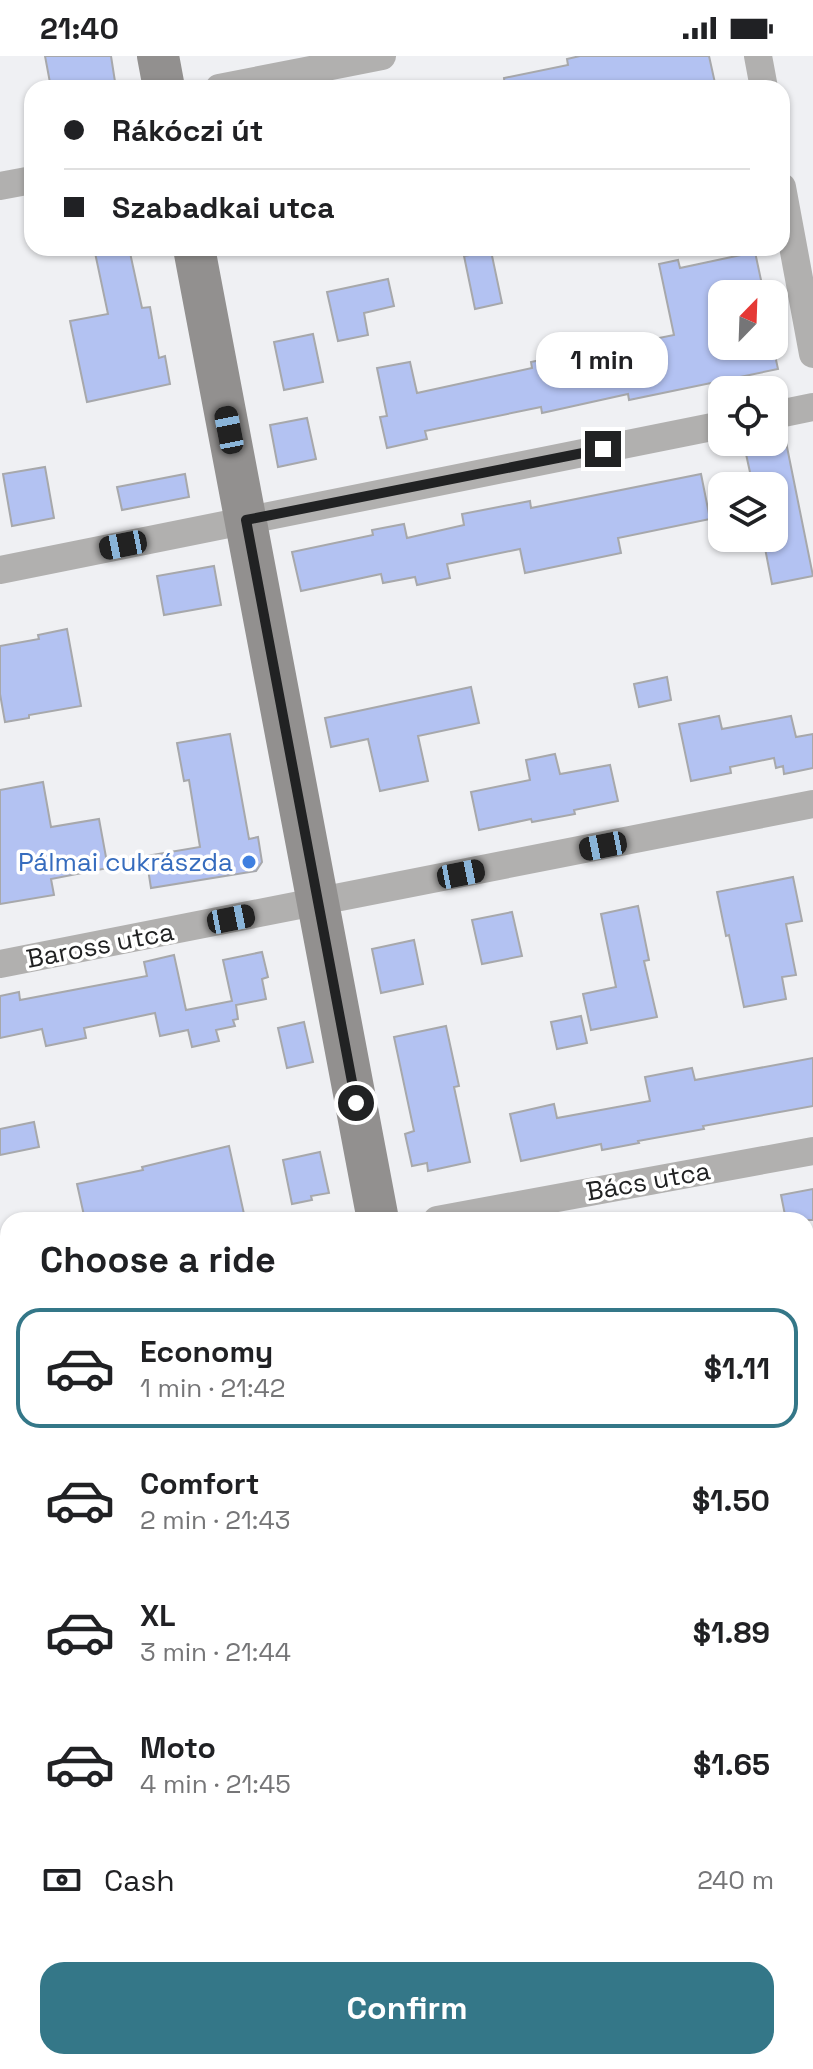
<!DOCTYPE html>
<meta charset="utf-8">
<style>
:root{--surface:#fff;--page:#f6f6f6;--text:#202124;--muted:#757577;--line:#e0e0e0;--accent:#347788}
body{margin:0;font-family:"Space Grotesk",sans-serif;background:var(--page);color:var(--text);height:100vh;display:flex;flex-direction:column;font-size:30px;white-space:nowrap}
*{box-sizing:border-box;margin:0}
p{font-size:26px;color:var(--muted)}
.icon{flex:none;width:44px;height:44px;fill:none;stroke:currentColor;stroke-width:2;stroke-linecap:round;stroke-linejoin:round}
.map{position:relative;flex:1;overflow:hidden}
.side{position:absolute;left:0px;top:1156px;width:814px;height:858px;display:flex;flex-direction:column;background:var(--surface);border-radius:24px 24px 0 0;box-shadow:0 2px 6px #0004}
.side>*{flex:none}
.hud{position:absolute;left:24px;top:24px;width:766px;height:176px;border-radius:24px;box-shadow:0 2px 6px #0004;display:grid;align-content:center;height:176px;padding:0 40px;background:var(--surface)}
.needle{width:52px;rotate:23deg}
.fabs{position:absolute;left:708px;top:224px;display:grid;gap:16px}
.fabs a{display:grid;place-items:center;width:80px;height:80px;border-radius:16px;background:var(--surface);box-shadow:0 2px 6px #0004;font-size:40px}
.end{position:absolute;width:36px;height:36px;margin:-18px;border:10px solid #212223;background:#fff;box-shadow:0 0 0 4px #fff}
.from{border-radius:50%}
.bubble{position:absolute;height:56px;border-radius:24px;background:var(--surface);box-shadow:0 2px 6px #0004;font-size:26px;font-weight:600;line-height:56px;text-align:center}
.car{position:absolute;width:24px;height:48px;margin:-24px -12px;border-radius:10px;box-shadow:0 0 6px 2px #0007;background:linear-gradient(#222 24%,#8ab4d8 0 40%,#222 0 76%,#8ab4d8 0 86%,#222 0)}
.hud b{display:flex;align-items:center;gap:28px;height:76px;font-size:30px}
.hud b+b{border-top:2px solid var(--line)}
.hud i{width:20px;height:20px;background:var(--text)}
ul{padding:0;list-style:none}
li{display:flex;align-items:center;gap:24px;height:120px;margin:0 16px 12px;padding:0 24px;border:4px solid transparent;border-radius:24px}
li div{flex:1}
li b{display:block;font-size:30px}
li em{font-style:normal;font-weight:600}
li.active{border-color:var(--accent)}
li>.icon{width:72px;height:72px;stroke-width:1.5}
h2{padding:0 40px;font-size:36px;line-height:96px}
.pay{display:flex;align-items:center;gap:20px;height:88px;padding:0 40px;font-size:30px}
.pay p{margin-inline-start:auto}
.button{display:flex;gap:16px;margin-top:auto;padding:16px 40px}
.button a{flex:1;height:92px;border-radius:24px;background:var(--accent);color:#fff;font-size:32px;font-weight:600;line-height:92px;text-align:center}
.status{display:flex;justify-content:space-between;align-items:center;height:56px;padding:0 40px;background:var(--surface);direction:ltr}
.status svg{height:22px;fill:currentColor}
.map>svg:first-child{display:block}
</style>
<div class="status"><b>21:40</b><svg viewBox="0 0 49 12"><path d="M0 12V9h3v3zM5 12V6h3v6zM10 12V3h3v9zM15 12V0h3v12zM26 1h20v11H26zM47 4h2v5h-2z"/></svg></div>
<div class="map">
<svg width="813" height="2013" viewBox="0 0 813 2013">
<rect width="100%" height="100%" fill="#eff0f3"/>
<g fill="#b3c2f2" stroke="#a7a8ab" stroke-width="2">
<polygon points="45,0 111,0 116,32 51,32"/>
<polygon points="580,0 709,0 715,27 692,32 505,32 504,22 568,9 567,3"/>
<polygon points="94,192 129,192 142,252 150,251 159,302 165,300 170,328 87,346 70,265 108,258"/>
<polygon points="491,195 502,247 475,253 464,200"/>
<polygon points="755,196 764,238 722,238 722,290 773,290 778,313 629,344 628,338 542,357 541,351 425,375 427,383 387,392 380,361 387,360 377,312 410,306 417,337 532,312 531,306 581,295 586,316 627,306 624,289 674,279 659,208 678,204 680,212"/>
<polygon points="388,223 394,250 364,257 368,279 338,285 327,236"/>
<polygon points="313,278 323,326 284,334 274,286"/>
<polygon points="307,362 316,403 278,411 270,369"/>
<polygon points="784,376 813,520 772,528 763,482 774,482 774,430 753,430 746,398 774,393 774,377"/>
<polygon points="45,411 54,462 12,470 3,418"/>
<polygon points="185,418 189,441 122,454 117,431"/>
<polygon points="701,418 710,463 618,482 621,497 525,517 520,493 447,508 450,522 417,529 415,521 383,527 381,518 301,535 292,496 373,479 372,474 404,468 407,482 464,469 462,458 530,445 531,452"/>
<polygon points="214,510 221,549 164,559 157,520"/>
<polygon points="67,573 81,650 29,659 29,662 5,666 0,638 0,590 39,583 38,579"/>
<polygon points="667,621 671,644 639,651 634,628"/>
<polygon points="471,631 479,667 418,680 428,725 380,735 368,683 331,691 325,662"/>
<polygon points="719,660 722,673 791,660 796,681 813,678 813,712 784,718 783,710 776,712 774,702 730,711 731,717 691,725 679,668"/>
<polygon points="230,678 249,783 258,781 262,806 256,815 151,832 146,800 200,791 189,724 184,725 177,687"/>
<polygon points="555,698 560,718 610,709 618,745 574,754 575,758 532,766 531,763 479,774 471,736 530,724 526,704"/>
<polygon points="43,726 51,771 99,763 108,812 51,823 54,839 0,848 0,734"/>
<polygon points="793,821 802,865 786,868 796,919 782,921 786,943 744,951 729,879 726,880 717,836"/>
<polygon points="638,850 649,904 644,905 657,961 591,974 583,938 616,931 601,858"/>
<polygon points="512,856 522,900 482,908 472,864"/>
<polygon points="414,884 423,928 381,937 372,893"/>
<polygon points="262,896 268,921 262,923 266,943 236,949 238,963 233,964 235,970 216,974 219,985 192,991 188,974 160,980 155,957 84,972 86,982 46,990 42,973 0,982 0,940 19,936 20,944 147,920 144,906 174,899 186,954 232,945 223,904"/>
<polygon points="581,960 587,987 557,993 551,966"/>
<polygon points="304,966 313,1006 287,1012 278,972"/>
<polygon points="446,970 459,1030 454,1031 470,1106 428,1115 427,1107 412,1110 405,1078 414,1075 394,981"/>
<polygon points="813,1002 813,1050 703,1070 704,1073 638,1085 639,1087 602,1094 601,1088 521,1105 510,1058 554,1048 557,1062 650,1045 645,1021 692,1012 695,1024"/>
<polygon points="34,1066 39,1091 0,1099 0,1073"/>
<polygon points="229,1090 244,1158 216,1164 85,1164 77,1128 143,1114 142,1111"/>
<polygon points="320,1096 329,1137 311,1140 312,1144 292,1148 283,1104"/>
<polygon points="813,1133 813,1164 786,1164 781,1139"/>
</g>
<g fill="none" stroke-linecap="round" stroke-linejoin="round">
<g stroke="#b1b0af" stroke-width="28">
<polyline points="758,0 764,32"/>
<polyline points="219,32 382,0"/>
<polyline points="0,130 32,124"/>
<polyline points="782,131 813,298"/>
<polyline points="774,359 813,351"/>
<polyline points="0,514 722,369"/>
<polyline points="0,908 813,748"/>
<polyline points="437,1164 813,1095"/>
<polyline points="0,1252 8,1250"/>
<polyline points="806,1436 813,1435"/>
<polyline points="0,1596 8,1594"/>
<polyline points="806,1772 813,1771"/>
<polyline points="0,1940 8,1939"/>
</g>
<g stroke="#92908f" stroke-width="42">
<polyline points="158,0 164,32"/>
<polyline points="194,192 378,1164"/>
<polyline points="538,2006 539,2013"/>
</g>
</g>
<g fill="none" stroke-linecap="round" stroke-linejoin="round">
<polyline stroke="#212223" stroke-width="10" points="356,1047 246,464 603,393"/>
</g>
<circle fill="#3f7fe0" stroke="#fff" stroke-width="3" cx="249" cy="806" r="8"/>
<g text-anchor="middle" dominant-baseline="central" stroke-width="7" stroke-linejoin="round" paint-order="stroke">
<g font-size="26" fill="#366cbe" stroke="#fff" text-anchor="end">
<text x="233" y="806">Pálmai cukrászda</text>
</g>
<g font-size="26" fill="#212223" stroke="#fff">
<text transform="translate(100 889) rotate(-11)">Baross utca</text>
<text transform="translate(648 1125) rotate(-10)">Bács utca</text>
</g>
</g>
</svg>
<div class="fabs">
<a><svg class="needle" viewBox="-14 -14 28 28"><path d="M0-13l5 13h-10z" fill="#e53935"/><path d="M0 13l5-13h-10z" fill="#757577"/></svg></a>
<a><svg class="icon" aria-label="locate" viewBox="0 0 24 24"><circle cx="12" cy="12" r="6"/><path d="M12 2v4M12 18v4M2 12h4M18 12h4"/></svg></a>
<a><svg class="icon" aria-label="layers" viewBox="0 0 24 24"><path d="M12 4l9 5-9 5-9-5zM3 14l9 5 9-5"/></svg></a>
</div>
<i class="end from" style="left:356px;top:1047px"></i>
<i class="end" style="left:603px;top:393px"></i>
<div class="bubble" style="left:536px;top:276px;width:132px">1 min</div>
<i class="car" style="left:229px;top:374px;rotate:349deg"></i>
<i class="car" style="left:123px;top:489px;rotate:259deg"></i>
<i class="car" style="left:603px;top:790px;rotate:259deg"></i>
<i class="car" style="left:461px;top:818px;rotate:79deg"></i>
<i class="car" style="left:231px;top:863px;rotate:79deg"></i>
<div class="hud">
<b><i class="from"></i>Rákóczi út</b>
<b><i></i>Szabadkai utca</b>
</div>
<section class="side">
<h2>Choose a ride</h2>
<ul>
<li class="active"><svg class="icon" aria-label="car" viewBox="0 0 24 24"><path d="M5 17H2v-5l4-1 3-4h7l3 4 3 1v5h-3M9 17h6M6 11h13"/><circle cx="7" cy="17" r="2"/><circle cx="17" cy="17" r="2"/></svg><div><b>Economy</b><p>1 min · 21:42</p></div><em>$1.11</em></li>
<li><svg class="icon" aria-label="car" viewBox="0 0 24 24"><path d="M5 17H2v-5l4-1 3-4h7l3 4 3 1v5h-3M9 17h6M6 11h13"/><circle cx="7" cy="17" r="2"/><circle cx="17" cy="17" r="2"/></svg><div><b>Comfort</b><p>2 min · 21:43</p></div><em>$1.50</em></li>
<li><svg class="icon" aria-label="car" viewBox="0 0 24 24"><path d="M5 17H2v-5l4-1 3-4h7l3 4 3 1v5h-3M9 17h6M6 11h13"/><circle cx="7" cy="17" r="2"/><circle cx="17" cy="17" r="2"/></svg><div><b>XL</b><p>3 min · 21:44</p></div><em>$1.89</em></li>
<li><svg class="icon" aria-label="car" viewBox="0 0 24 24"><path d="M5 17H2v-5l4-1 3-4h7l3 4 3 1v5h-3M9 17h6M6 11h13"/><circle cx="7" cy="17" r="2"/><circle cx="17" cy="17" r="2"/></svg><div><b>Moto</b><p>4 min · 21:45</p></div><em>$1.65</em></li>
</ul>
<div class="pay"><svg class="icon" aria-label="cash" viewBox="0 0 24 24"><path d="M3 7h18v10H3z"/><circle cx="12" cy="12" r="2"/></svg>Cash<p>240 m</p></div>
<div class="button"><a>Confirm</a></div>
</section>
</div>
